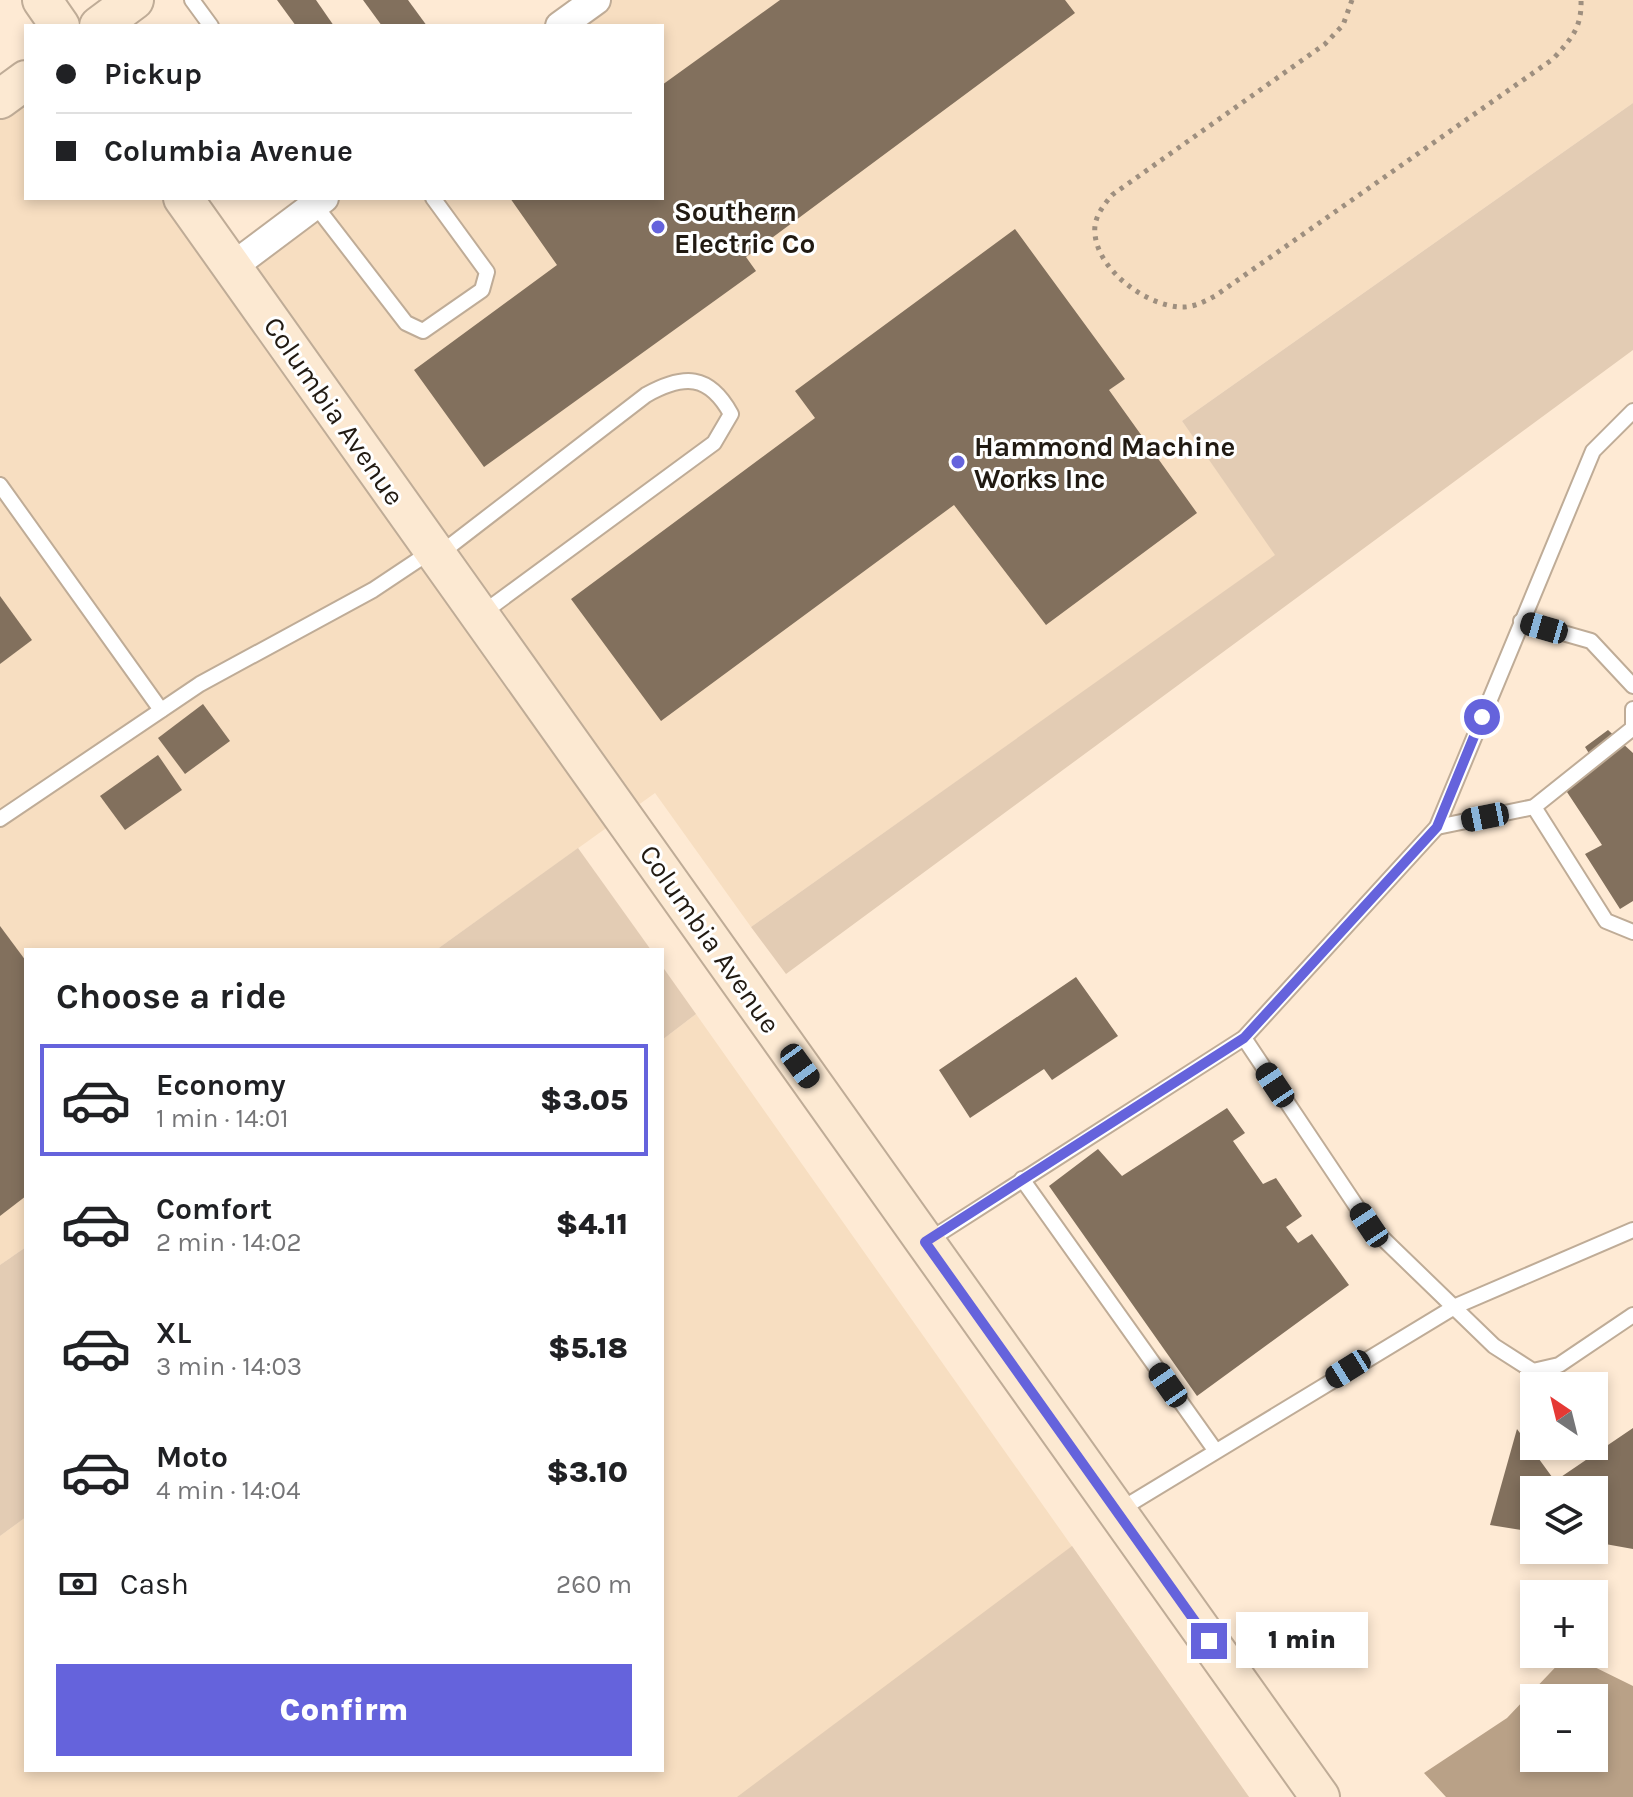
<!DOCTYPE html>
<meta charset="utf-8">
<style>
:root{--surface:#fff;--page:#f6f6f6;--text:#202124;--muted:#757577;--line:#e0e0e0;--accent:#6563dc}
body{margin:0;font-family:Karla,sans-serif;background:var(--page);color:var(--text);height:100vh;display:flex;flex-direction:column;font-size:30px;white-space:nowrap}
*{box-sizing:border-box;margin:0}
p{font-size:26px;color:var(--muted)}
.icon{flex:none;width:44px;height:44px;fill:none;stroke:currentColor;stroke-width:2;stroke-linecap:round;stroke-linejoin:round}
.map{position:relative;flex:1;overflow:hidden}
.side{position:absolute;left:24px;top:948px;width:640px;height:824px;display:flex;flex-direction:column;background:var(--surface);border-radius:0px;box-shadow:0 4px 12px #0003}
.side>*{flex:none}
.top-card{position:absolute;left:24px;top:24px;width:640px;height:176px;border-radius:0px;box-shadow:0 4px 12px #0003;display:grid;align-content:center;height:176px;padding:0 32px;background:var(--surface)}
.needle{width:52px;rotate:325deg}
.controls{position:absolute;left:1520px;top:1372px;display:grid;gap:16px}
.controls a{display:grid;place-items:center;width:88px;height:88px;border-radius:0px;background:var(--surface);box-shadow:0 4px 12px #0003;font-size:40px}
.end{position:absolute;width:36px;height:36px;margin:-18px;border:10px solid #6563dc;background:#fff;box-shadow:0 0 0 4px #fff}
.from{border-radius:50%}
.bubble{position:absolute;height:56px;border-radius:0px;background:var(--surface);box-shadow:0 4px 12px #0003;font-size:26px;font-weight:800;line-height:56px;text-align:center}
.car{position:absolute;width:24px;height:48px;margin:-24px -12px;border-radius:10px;box-shadow:0 0 6px 2px #0007;background:linear-gradient(#222 24%,#8ab4d8 0 40%,#222 0 76%,#8ab4d8 0 86%,#222 0)}
.top-card b{display:flex;align-items:center;gap:28px;height:76px;font-size:30px}
.top-card b+b{border-top:2px solid var(--line)}
.top-card i{width:20px;height:20px;background:var(--text)}
ul{padding:0;list-style:none}
li{display:flex;align-items:center;gap:24px;height:112px;margin:0 16px 12px;padding:0 16px;border:4px solid transparent;border-radius:0px}
li div{flex:1}
li b{display:block;font-size:30px}
li em{font-style:normal;font-weight:800}
li.current{border-color:var(--accent)}
li>.icon{width:72px;height:72px;stroke-width:1.5}
h2{padding:0 32px;font-size:36px;line-height:96px}
.pay{display:flex;align-items:center;gap:20px;height:88px;padding:0 32px;font-size:30px}
.pay p{margin-inline-start:auto}
.button{display:flex;gap:16px;margin-top:auto;padding:16px 32px}
.button a{flex:1;height:92px;border-radius:0px;background:var(--accent);color:#fff;font-size:32px;font-weight:800;line-height:92px;text-align:center}
.map>svg:first-child{display:block}
</style>
<div class="map">
<svg width="1633" height="1797" viewBox="0 0 1633 1797">
<rect width="100%" height="100%" fill="#feead4"/>
<g fill="#f7dec1">
<polygon points="596,0 1633,0 1633,103 1182,421 1276,555 751,927 655,793 436,950 26,950 26,1247 0,1265 0,99 26,79 26,198 183,198 232,266 324,198 662,198 662,26 560,26"/>
<polygon points="696,1014 1249,1797 0,1797 0,1536 26,1517 26,1770 662,1770 662,1040"/>
</g>
<g fill="#e3ccb4">
<polygon points="1633,103 1633,350 786,974 751,927 1275,555 1182,421"/>
<polygon points="578,848 651,950 436,950"/>
<polygon points="662,966 696,1014 662,1040"/>
<polygon points="26,1247 26,1517 0,1536 0,1265"/>
<polygon points="1072,1546 1249,1797 737,1797"/>
</g>
<path fill="#b9a187" fill-rule="evenodd" d="M1568,1654L1633,1686V1797H1446L1424,1773L1507,1718ZM1534,1698H1594V1758H1534Z"/>
<g fill="#82705d">
<polygon points="277,0 316,0 334,26 296,26"/>
<polygon points="363,0 408,0 427,26 382,26"/>
<polygon points="780,0 1065,0 1075,13 746,257 756,271 484,467 414,370 557,265 510,198 662,198 662,85"/>
<polygon points="1015,229 1125,379 1109,390 1197,513 1046,625 954,505 661,721 571,599 815,418 795,391"/>
<polygon points="0,596 32,640 0,664"/>
<polygon points="203,704 230,741 185,774 158,738"/>
<polygon points="1608,730 1633,753 1633,901 1620,909 1585,854 1602,845 1565,789 1597,766 1585,747"/>
<polygon points="158,755 182,790 125,830 100,796"/>
<polygon points="0,926 26,961 26,1196 0,1216"/>
<polygon points="1076,977 1118,1036 1052,1080 1044,1069 970,1118 939,1070"/>
<polygon points="1227,1108 1245,1133 1233,1141 1263,1184 1276,1178 1302,1216 1286,1227 1298,1243 1312,1234 1349,1285 1197,1396 1049,1186 1098,1149 1122,1176"/>
<polygon points="1633,1428 1633,1549 1594,1542 1594,1490 1534,1490 1534,1532 1490,1525 1517,1429 1555,1481"/>
</g>
<g fill="none" stroke-linecap="round" stroke-linejoin="round">
<defs>
<g id="lane">
<polyline points="192,0 211,26"/>
<polyline points="315,205 406,323 423,331 482,290 487,272 433,198"/>
<polyline points="0,485 161,710"/>
<path d="M437,556L646,395C684,374 709,374 731,414L714,443L480,615"/>
<polyline points="1521,621 1591,641 1633,686"/>
<polyline points="1534,807 1606,921 1633,932"/>
<polyline points="0,819 200,684 373,590 433,550"/>
<polyline points="1437,827 1534,807 1633,728 1633,709"/>
<polyline points="1244,1038 1369,1225 1494,1346 1533,1371 1559,1365 1633,1315"/>
<polyline points="1022,1179 1215,1450"/>
<polyline points="926,1242 1244,1038 1437,827 1593,451 1633,411"/>
<polyline points="1118,1511 1456,1306 1633,1230"/>
</g>
<g id="street">
<polyline points="560,26 596,0"/>
<polyline points="232,267 324,198"/>
</g>
<g id="secondary">
<polyline points="42,0 60,26"/>
<polyline points="99,26 134,0"/>
<polyline points="0,99 26,80"/>
<polyline points="183,198 1320,1797"/>
</g>
</defs>
<use href="#lane" stroke="#bfac97" stroke-width="18"/>
<use href="#street" stroke="#bfac97" stroke-width="32"/>
<use href="#secondary" stroke="#bfac97" stroke-width="42"/>
<path stroke="#9e8f7f" stroke-width="5" stroke-dasharray="4 6" stroke-linecap="butt" d="M1352,0L1343,25L1325,44L1112,195C1103,206 1093,218 1095,234C1098,270 1145,305 1180,307C1192,308 1204,302 1215,296L1553,59C1571,39 1582,28 1581,0"/>
<use href="#lane" stroke="#fff" stroke-width="14"/>
<use href="#street" stroke="#fff" stroke-width="28"/>
<use href="#secondary" stroke="#fce9d2" stroke-width="38"/>
</g>
<g fill="none" stroke-linecap="round" stroke-linejoin="round">
<polyline stroke="#6563dc" stroke-width="10" points="1209,1641 925,1242 1244,1038 1437,827 1482,717"/>
</g>
<g fill="#6563dc" stroke="#fff" stroke-width="3">
<circle cx="658" cy="227" r="8"/>
<circle cx="958" cy="462" r="8"/>
</g>
<g text-anchor="middle" dominant-baseline="central" stroke-width="6" stroke-linejoin="round" paint-order="stroke">
<g font-size="28" font-weight="bold" fill="#211a12" stroke="#fff" text-anchor="start">
<text x="674" y="211">Southern<tspan x="674" dy="32">Electric Co</tspan></text>
<text x="974" y="446">Hammond Machine<tspan x="974" dy="32">Works Inc</tspan></text>
</g>
<g font-size="28" fill="#211a12" stroke="#fff">
<text transform="translate(334 411) rotate(55)">Columbia Avenue</text>
<text transform="translate(710 939) rotate(55)">Columbia Avenue</text>
</g>
</g>
</svg>
<div class="controls">
<a><svg class="needle" viewBox="-14 -14 28 28"><path d="M0-13l5 13h-10z" fill="#e53935"/><path d="M0 13l5-13h-10z" fill="#757577"/></svg></a>
<a><svg class="icon" aria-label="layers" viewBox="0 0 24 24"><path d="M12 4l9 5-9 5-9-5zM3 14l9 5 9-5"/></svg></a>
<a>+</a>
<a>−</a>
</div>
<i class="end from" style="left:1482px;top:717px"></i>
<i class="end" style="left:1209px;top:1641px"></i>
<div class="bubble" style="left:1236px;top:1612px;width:132px">1 min</div>
<i class="car" style="left:1544px;top:628px;rotate:286deg"></i>
<i class="car" style="left:1485px;top:817px;rotate:259deg"></i>
<i class="car" style="left:800px;top:1066px;rotate:144deg"></i>
<i class="car" style="left:1275px;top:1085px;rotate:326deg"></i>
<i class="car" style="left:1369px;top:1225px;rotate:326deg"></i>
<i class="car" style="left:1348px;top:1369px;rotate:238deg"></i>
<i class="car" style="left:1168px;top:1385px;rotate:325deg"></i>
<div class="top-card">
<b><i class="from"></i>Pickup</b>
<b><i></i>Columbia Avenue</b>
</div>
<section class="side">
<h2>Choose a ride</h2>
<ul>
<li class="current"><svg class="icon" aria-label="car" viewBox="0 0 24 24"><path d="M5 17H2v-5l4-1 3-4h7l3 4 3 1v5h-3M9 17h6M6 11h13"/><circle cx="7" cy="17" r="2"/><circle cx="17" cy="17" r="2"/></svg><div><b>Economy</b><p>1 min · 14:01</p></div><em>$3.05</em></li>
<li><svg class="icon" aria-label="car" viewBox="0 0 24 24"><path d="M5 17H2v-5l4-1 3-4h7l3 4 3 1v5h-3M9 17h6M6 11h13"/><circle cx="7" cy="17" r="2"/><circle cx="17" cy="17" r="2"/></svg><div><b>Comfort</b><p>2 min · 14:02</p></div><em>$4.11</em></li>
<li><svg class="icon" aria-label="car" viewBox="0 0 24 24"><path d="M5 17H2v-5l4-1 3-4h7l3 4 3 1v5h-3M9 17h6M6 11h13"/><circle cx="7" cy="17" r="2"/><circle cx="17" cy="17" r="2"/></svg><div><b>XL</b><p>3 min · 14:03</p></div><em>$5.18</em></li>
<li><svg class="icon" aria-label="car" viewBox="0 0 24 24"><path d="M5 17H2v-5l4-1 3-4h7l3 4 3 1v5h-3M9 17h6M6 11h13"/><circle cx="7" cy="17" r="2"/><circle cx="17" cy="17" r="2"/></svg><div><b>Moto</b><p>4 min · 14:04</p></div><em>$3.10</em></li>
</ul>
<div class="pay"><svg class="icon" aria-label="cash" viewBox="0 0 24 24"><path d="M3 7h18v10H3z"/><circle cx="12" cy="12" r="2"/></svg>Cash<p>260 m</p></div>
<div class="button"><a>Confirm</a></div>
</section>
</div>
